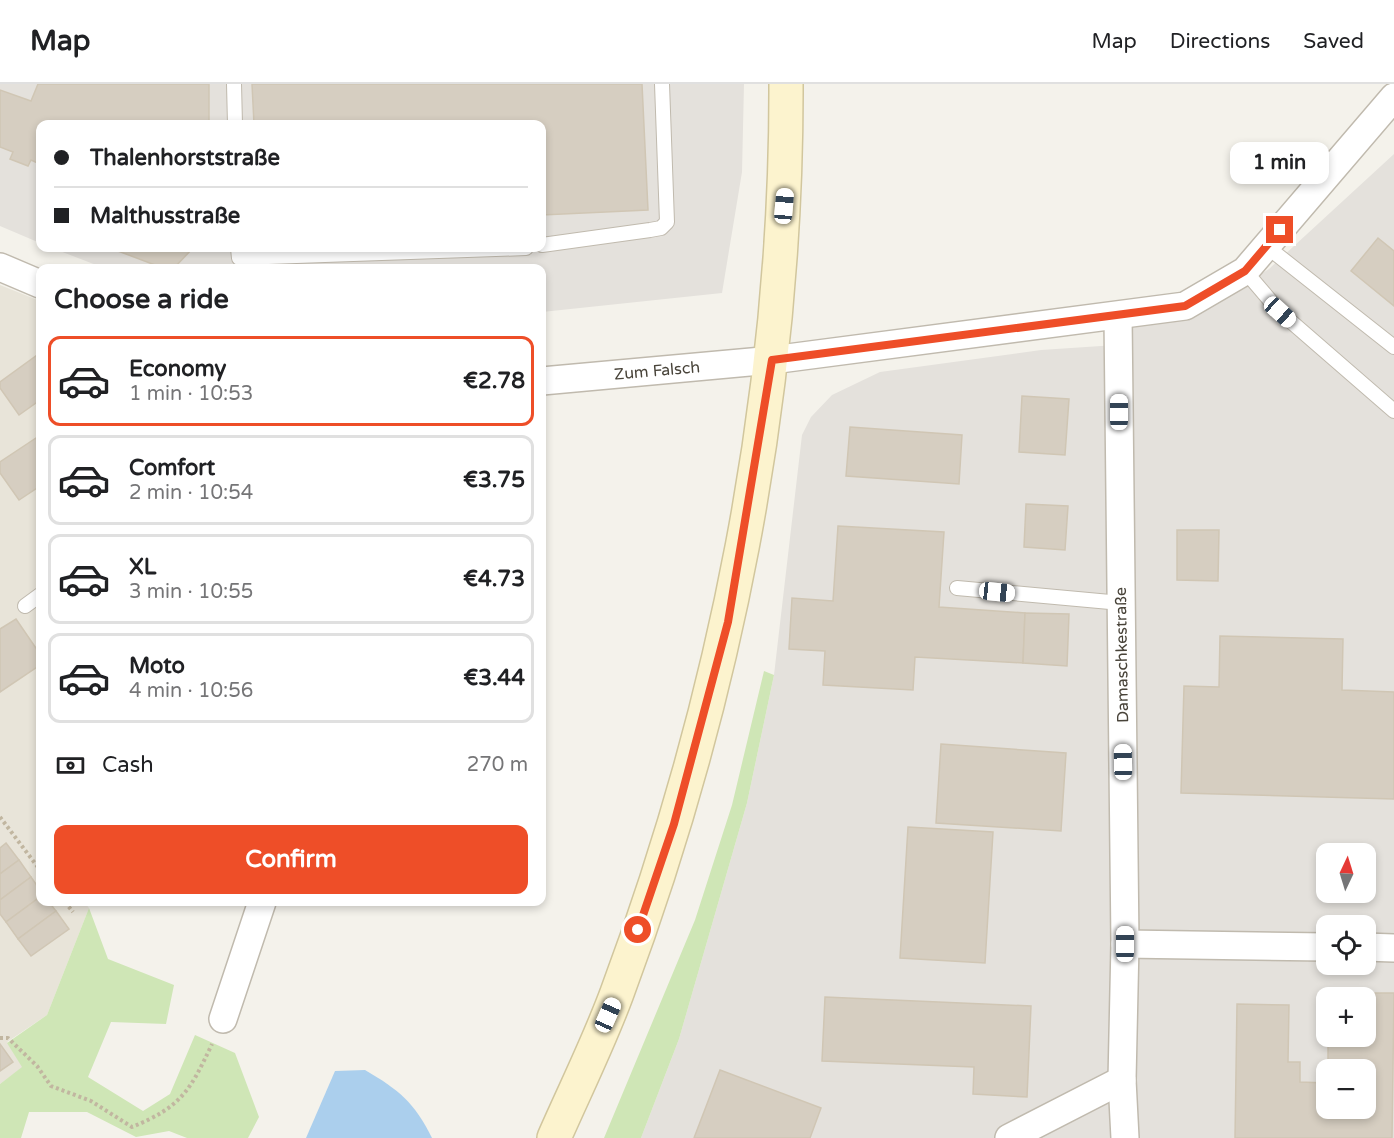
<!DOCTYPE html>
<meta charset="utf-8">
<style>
:root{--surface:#fff;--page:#f2f2f2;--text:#202124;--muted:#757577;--line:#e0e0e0;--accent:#ee4e28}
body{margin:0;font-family:"Varela Round",sans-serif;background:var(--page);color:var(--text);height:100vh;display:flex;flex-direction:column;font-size:22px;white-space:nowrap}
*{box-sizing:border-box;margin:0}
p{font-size:20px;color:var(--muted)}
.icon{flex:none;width:33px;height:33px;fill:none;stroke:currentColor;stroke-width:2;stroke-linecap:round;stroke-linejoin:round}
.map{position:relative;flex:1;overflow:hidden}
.panel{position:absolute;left:36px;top:180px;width:510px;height:642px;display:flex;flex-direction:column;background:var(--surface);border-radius:12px;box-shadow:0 3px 9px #0003}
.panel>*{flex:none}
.top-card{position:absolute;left:36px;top:36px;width:510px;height:132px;border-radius:12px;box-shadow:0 3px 9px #0003;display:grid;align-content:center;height:132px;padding:0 18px;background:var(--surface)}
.needle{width:39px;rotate:4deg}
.fabs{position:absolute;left:1316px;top:759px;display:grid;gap:12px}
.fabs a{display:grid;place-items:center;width:60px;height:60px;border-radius:12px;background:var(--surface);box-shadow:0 3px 9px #0003;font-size:30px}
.end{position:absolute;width:27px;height:27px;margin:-14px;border:8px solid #ee4e28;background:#fff;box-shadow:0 0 0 3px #fff}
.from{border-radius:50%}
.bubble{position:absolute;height:42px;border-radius:12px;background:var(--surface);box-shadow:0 3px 9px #0003;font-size:20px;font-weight:800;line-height:42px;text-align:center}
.car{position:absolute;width:18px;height:36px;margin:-18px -9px;border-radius:8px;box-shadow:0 0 4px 2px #0007;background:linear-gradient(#fff 24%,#345 0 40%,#fff 0 76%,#345 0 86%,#fff 0)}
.top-card b{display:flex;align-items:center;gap:21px;height:57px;font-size:22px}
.top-card b+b{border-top:2px solid var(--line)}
.top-card i{width:15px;height:15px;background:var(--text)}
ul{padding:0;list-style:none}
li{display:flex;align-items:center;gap:18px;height:90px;margin:0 12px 9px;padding:0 6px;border:3px solid var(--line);border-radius:12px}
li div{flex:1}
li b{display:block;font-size:22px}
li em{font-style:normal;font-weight:800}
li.current{border-color:var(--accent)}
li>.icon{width:54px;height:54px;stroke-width:1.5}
h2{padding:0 18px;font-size:27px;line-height:72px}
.pay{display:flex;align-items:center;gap:15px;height:66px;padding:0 18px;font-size:22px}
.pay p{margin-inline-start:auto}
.primary-button{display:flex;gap:12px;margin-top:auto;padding:12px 18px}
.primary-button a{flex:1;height:69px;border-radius:12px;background:var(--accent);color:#fff;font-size:24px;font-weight:800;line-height:69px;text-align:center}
header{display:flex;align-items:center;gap:36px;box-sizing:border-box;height:84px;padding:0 30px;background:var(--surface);border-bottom:2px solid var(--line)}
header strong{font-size:28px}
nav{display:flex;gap:33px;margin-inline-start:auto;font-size:21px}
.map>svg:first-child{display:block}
</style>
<header>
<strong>Map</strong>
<nav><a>Map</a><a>Directions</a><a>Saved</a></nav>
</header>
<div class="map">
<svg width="1394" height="1054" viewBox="0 0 1394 1054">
<rect width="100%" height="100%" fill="#f4f2eb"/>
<polygon fill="#e8e4d9" points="0,201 40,217 40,818 84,818 89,824 47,931 7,958 23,983 0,1000"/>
<g fill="#e4e1dc" fill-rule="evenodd">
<polygon points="0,0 744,0 742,88 722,209 542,228 542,184 104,184 52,164 542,164 542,40 40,40 40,159 0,142"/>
<path d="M1394,70V1054H641L679,955L747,719L774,591L802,351L811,333L832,311L880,288L1041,266L1131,260L1132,242L1192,234L1269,185ZM1326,770H1365V808H1326ZM1326,842H1365V880H1326ZM1326,914H1365V952H1326ZM1326,986H1365V1024H1326Z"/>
</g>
<g fill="#cfe6b6">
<polygon points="764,587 774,591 747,719 679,955 641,1054 604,1054 695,836 732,721"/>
<polygon points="89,824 108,875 174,901 166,940 111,938 88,993 143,1027 170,1010 195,951 235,969 259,1033 248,1054 187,1054 169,1047 136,1053 87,1028 29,1028 21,1054 0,1054 0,1000 22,983 7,959 47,931"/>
</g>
<path fill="#abcfed" d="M365,986C399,1006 414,1018 432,1054H306L335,987Z"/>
<g fill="#d6cec1" stroke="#d0c6b4" stroke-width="1.5">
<polygon points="38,0 209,0 209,40 40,40 40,80 31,76 28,82 10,75 13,68 0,63 0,6 31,17"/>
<polygon points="252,0 642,0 648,126 542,131 542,40 254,40"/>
<polygon points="1378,154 1394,167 1394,222 1351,187"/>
<polygon points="110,164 193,164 174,184 163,184"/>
<polygon points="40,269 40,316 19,331 0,304 0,298"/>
<polygon points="1022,312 1069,315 1065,371 1019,368"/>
<polygon points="850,343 962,351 959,400 846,392"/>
<polygon points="36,354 40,361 40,402 19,416 0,389 0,378"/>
<polygon points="1026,420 1068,422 1065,466 1024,463"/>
<polygon points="838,442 944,448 939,523 1025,529 1023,579 915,573 913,606 823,601 825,567 789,565 792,514 833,517"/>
<polygon points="1177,446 1219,446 1218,497 1177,496"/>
<polygon points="1025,529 1069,530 1067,582 1023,579"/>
<polygon points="16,535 40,570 40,581 0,608 0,545"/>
<polygon points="1220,552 1343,555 1342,606 1394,608 1394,715 1181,709 1184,602 1219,603"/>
<polygon points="941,660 1066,669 1061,747 936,739"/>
<polygon points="908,743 993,748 985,879 900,874"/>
<polygon points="6,759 19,776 0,790 0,764"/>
<polygon points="19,776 31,793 0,816 0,790"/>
<polygon points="31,793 40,806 40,813 6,838 0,830 0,816"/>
<polygon points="40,813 40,818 49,818 56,827 18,855 6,838"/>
<polygon points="56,827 69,845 31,872 18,855"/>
<polygon points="1329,909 1394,909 1392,1054 1235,1054 1237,920 1289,921 1288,978 1300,978 1300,998 1326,999 1326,1024 1365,1024 1365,986 1328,986 1328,952 1365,952 1365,914 1329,914"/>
<polygon points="825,913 1031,922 1027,1013 973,1010 974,983 822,977"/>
<polygon points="0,960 13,978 0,987"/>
<polygon points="720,986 821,1024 810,1054 694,1054"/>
</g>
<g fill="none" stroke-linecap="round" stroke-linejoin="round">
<defs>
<g id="service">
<polyline points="234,0 235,40"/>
<polyline points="542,161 650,146 661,144 667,138 662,0"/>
<polyline points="1266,162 1394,263"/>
<polyline points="238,164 239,174 526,164"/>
<polyline points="1245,187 1280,228 1394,327"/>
<polyline points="957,504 1121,519"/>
<polyline points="25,522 40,511"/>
</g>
<g id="minor">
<polyline points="0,183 40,200"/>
<polyline points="1118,232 1125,860 1122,996 1125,1054"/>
<polyline points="542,297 772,276 1185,222 1245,187 1394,13"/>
<polyline points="1125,860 1326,863"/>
<polyline points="1365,863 1394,864"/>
<polyline points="223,935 262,818"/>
<polyline points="1009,1054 1122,996"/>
</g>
<path id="secondary" d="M554,1054C575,1006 599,958 617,909C725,619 787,309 786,0"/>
</defs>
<use href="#service" stroke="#c0baae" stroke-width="16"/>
<use href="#minor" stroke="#c0baae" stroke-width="30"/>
<use href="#secondary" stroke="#d1c69d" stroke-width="36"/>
<g stroke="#c1b6a0" stroke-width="4" stroke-dasharray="3 3" stroke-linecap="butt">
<polyline points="0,733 40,786"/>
<polyline points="65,818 73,828"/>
<path d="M0,954H8L37,982L51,1002L91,1017L132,1043C181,1023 190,1007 212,960"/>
</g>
<use href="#service" stroke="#fff" stroke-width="14"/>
<use href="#minor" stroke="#fff" stroke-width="27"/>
<use href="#secondary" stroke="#fcf3ce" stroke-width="33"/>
</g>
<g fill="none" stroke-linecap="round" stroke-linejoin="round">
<polyline stroke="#ee4e28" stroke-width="8" points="638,846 674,740 728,538 772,276 1185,222 1245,187 1280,146"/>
</g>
<g text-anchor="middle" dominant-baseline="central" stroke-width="4.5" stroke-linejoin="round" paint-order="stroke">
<g font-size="16" fill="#484339" stroke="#fff">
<text transform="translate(657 287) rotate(-5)">Zum Falsch</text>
<text transform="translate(1122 571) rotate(-91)">Damaschkestraße</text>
</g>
</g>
</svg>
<div class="fabs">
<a><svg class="needle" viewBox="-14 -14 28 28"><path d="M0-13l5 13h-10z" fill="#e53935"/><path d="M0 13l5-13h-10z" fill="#757577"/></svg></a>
<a><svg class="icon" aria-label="locate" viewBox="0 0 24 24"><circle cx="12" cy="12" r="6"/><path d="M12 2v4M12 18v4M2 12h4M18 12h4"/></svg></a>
<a>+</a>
<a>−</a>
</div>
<i class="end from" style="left:638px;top:846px"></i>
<i class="end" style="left:1280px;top:146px"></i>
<div class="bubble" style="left:1230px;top:58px;width:99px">1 min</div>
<i class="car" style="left:784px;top:122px;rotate:5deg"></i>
<i class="car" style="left:1280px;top:228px;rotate:132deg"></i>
<i class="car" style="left:1119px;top:328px;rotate:0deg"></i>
<i class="car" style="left:997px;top:508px;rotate:96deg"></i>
<i class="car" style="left:1123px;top:678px;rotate:359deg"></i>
<i class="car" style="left:1125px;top:860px;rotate:0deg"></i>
<i class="car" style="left:608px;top:931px;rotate:24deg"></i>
<div class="top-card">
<b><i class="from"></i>Thalenhorststraße</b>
<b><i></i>Malthusstraße</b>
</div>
<section class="panel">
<h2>Choose a ride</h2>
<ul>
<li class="current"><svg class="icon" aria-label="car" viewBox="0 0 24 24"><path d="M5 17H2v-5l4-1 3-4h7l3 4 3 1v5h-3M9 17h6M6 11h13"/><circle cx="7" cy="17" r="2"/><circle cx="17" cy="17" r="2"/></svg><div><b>Economy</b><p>1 min · 10:53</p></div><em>€2.78</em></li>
<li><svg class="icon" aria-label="car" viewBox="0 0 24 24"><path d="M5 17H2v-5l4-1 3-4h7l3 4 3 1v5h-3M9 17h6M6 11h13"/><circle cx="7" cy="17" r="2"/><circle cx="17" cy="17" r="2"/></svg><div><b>Comfort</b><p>2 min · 10:54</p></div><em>€3.75</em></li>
<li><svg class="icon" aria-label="car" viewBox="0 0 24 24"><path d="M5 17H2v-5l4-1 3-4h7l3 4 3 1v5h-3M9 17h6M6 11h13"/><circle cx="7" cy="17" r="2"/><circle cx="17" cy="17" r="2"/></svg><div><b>XL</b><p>3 min · 10:55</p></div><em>€4.73</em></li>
<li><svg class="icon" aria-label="car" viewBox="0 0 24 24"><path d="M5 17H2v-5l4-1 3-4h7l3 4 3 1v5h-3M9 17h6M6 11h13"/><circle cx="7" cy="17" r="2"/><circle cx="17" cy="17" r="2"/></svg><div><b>Moto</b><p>4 min · 10:56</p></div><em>€3.44</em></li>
</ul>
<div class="pay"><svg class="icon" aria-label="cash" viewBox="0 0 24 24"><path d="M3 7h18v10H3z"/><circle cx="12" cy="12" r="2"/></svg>Cash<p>270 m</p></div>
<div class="primary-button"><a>Confirm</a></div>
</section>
</div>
